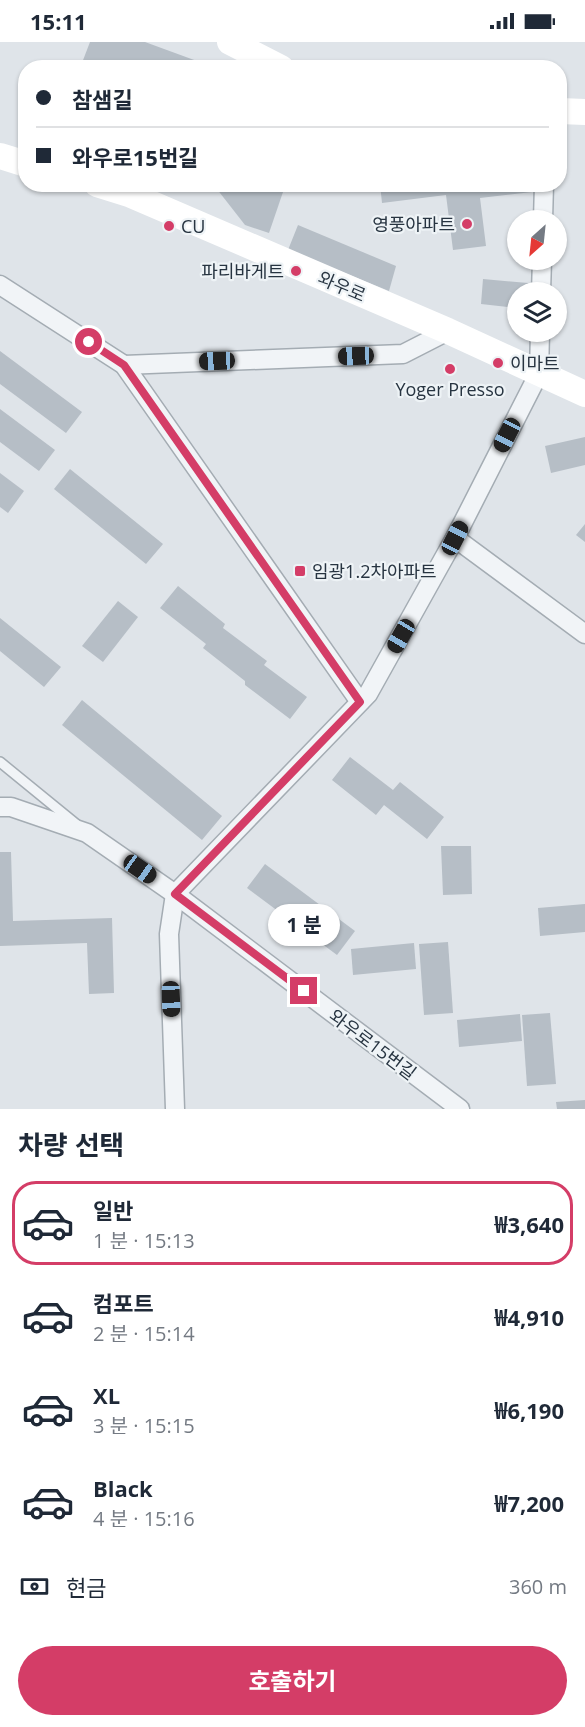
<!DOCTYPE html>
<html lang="ko">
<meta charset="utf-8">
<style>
:root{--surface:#fff;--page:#f6f6f7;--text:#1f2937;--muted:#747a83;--line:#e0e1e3;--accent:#d43d67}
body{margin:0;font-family:"Open Sans","Noto Sans KR",sans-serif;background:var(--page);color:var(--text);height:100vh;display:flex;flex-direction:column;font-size:22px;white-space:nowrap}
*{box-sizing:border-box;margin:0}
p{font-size:20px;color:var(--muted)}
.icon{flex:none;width:33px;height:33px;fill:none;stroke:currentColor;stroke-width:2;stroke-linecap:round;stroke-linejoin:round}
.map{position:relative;height:1067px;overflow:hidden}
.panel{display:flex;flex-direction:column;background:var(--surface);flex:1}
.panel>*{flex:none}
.top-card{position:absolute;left:18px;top:18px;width:549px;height:132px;border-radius:24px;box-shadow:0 2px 4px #0004;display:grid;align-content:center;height:132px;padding:0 18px;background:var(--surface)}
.needle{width:39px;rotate:207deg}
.buttons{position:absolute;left:507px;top:168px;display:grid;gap:12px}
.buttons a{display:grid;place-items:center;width:60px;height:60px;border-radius:50%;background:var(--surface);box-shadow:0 2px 4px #0004;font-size:30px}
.end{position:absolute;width:27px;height:27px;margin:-14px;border:8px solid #d43d67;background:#fff;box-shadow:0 0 0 3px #fff}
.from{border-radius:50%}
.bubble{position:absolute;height:42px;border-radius:21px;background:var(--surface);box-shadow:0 2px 4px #0004;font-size:20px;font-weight:700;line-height:42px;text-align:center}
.car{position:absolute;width:18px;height:36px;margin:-18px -9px;border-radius:8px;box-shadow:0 0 4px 2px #0007;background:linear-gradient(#222 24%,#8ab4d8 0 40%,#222 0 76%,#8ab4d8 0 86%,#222 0)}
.top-card b{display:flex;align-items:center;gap:21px;height:57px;font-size:22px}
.top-card b+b{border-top:2px solid var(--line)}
.top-card i{width:15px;height:15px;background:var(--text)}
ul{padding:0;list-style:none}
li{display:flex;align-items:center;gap:18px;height:84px;margin:0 12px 9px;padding:0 6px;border:3px solid transparent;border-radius:24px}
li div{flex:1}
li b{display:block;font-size:22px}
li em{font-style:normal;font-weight:700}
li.current{border-color:var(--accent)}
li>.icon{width:54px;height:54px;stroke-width:1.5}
h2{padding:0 18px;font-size:27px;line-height:72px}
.pay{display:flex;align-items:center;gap:15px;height:66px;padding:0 18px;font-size:22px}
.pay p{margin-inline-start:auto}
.button{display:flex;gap:12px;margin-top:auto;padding:12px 18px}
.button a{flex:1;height:69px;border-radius:36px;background:var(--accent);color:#fff;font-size:24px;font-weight:700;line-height:69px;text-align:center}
.status{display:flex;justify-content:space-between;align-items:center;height:42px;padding:0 30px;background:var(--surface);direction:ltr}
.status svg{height:16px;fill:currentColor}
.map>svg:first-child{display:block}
</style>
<div class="status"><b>15:11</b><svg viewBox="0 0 49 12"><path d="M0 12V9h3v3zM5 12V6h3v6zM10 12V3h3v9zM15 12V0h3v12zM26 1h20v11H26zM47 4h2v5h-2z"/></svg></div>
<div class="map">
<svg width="585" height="1067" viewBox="0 0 585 1067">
<rect width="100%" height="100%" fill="#dfe4e9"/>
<g fill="#b6bec6">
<polygon points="90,0 145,0 216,26 80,26"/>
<polygon points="213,142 277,142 283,150 269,191 245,183"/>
<polygon points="380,142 531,142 532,150 480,156 486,204 453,208 446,153 382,161"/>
<polygon points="298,183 396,224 389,249 288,208"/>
<polygon points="483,237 528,241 527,250 518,250 518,266 481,262"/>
<polygon points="0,309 82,370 66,391 0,342"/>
<polygon points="0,367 55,408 39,429 0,400"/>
<polygon points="585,395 585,423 551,431 545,404"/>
<polygon points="70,427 163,502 146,522 54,447"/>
<polygon points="0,431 24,449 8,471 0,465"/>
<polygon points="585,482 585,500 576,493"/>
<polygon points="178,544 225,582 223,586 267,619 264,623 307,655 290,677 245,643 245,639 203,606 206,602 160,566"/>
<polygon points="118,559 138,575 103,620 82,604"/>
<polygon points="0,576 61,625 44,645 0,609"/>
<polygon points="82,658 222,774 202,798 62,683"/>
<polygon points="350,715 393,748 400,740 444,775 427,797 384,763 376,773 332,738"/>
<polygon points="441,804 471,804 472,852 443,853"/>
<polygon points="0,810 11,810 13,879 112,876 114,951 89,952 87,901 0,904"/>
<polygon points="265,822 355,889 337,913 247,846"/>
<polygon points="585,862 585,890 540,894 538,866"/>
<polygon points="448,900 453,971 424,973 419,902"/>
<polygon points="414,901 416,927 353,933 351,907"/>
<polygon points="550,971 556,1042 527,1044 522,973"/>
<polygon points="520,972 522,999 459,1005 457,978"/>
<polygon points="585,1058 585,1067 557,1067 556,1060"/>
</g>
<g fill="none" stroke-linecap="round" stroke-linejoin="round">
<defs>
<polyline id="lane" points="0,720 76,782"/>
<g id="street">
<polyline points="543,178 544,142"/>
<polyline points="0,243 124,323 360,660"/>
<polyline points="541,250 542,218"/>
<polyline points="124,323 403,312 448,289"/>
<polyline points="455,496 585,592"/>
<polyline points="0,765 11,765 87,791 175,852 460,1067"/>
<polyline points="175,1067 169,892 175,852 368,652 455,496 539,331 540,290"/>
</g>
</defs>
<use href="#lane" stroke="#a4acb3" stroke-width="12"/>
<use href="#street" stroke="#a4acb3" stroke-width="21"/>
<use href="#lane" stroke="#f1f4f7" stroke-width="9"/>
<use href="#street" stroke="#f1f4f7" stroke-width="18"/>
<g stroke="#fff" stroke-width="26">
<polyline points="230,0 281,26"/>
<polyline points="560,69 585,70"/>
<polyline points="0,114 26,122"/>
<polyline points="97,142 129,152 448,289 585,352"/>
</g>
</g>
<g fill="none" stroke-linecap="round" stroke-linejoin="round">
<polyline stroke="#d43d67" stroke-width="8" points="89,300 124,323 360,660 175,852 304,949"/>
</g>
<g fill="#d43d67" stroke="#eef3f6" stroke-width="2">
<circle cx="467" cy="182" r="6"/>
<circle cx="169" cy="184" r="6"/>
<circle cx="296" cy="229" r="6"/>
<circle cx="498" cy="321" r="6"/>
<circle cx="450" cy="327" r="6"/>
<rect x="294" y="523" width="12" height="12" rx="3"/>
</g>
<g text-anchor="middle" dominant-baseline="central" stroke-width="4.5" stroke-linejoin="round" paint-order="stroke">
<g font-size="18" fill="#273441" stroke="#eef3f6" text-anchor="start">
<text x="455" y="182" text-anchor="end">영풍아파트</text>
<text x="181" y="184">CU</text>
<text x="284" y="229" text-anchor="end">파리바게트</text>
<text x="510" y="321">이마트</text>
<text x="450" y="347" text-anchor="middle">Yoger Presso</text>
<text x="312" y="529">임광1.2차아파트</text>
</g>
<g font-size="18" fill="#273441" stroke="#eef3f6">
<text transform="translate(342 244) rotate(23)">와우로</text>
<text transform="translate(373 1002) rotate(37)">와우로15번길</text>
</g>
</g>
</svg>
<div class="buttons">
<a><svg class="needle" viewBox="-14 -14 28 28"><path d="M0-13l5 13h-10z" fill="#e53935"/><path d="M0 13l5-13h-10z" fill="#747a83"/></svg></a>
<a><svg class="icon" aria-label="layers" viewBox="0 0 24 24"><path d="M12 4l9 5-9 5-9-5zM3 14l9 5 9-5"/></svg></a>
</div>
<i class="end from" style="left:89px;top:300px"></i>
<i class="end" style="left:304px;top:949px"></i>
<div class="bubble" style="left:268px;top:862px;width:72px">1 분</div>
<i class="car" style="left:356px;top:314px;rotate:268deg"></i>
<i class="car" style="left:217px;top:319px;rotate:268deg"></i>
<i class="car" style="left:507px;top:393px;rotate:207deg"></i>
<i class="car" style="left:455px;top:496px;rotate:27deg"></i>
<i class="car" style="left:401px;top:594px;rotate:210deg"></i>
<i class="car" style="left:140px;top:827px;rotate:125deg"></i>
<i class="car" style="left:171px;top:957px;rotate:178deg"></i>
<div class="top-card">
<b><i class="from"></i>참샘길</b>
<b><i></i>와우로15번길</b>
</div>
</div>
<section class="panel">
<h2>차량 선택</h2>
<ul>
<li class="current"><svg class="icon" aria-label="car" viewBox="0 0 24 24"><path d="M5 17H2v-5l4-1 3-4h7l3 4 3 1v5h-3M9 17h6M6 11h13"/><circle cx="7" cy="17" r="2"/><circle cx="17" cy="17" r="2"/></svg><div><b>일반</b><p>1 분 · 15:13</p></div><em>₩3,640</em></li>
<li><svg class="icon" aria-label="car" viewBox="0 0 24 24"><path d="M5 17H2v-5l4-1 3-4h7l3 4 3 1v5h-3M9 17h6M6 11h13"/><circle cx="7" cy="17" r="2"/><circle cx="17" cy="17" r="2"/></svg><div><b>컴포트</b><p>2 분 · 15:14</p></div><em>₩4,910</em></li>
<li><svg class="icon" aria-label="car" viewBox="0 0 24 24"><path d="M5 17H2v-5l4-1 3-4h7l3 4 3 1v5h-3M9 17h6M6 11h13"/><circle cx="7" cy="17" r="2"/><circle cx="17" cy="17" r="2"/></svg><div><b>XL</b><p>3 분 · 15:15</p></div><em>₩6,190</em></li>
<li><svg class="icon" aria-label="car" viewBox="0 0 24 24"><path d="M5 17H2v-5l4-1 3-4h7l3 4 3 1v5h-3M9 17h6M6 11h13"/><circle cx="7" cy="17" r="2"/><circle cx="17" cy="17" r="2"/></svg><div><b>Black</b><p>4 분 · 15:16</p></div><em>₩7,200</em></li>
</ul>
<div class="pay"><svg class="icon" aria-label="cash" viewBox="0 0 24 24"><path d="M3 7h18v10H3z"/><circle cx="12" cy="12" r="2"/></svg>현금<p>360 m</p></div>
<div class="button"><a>호출하기</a></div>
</section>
